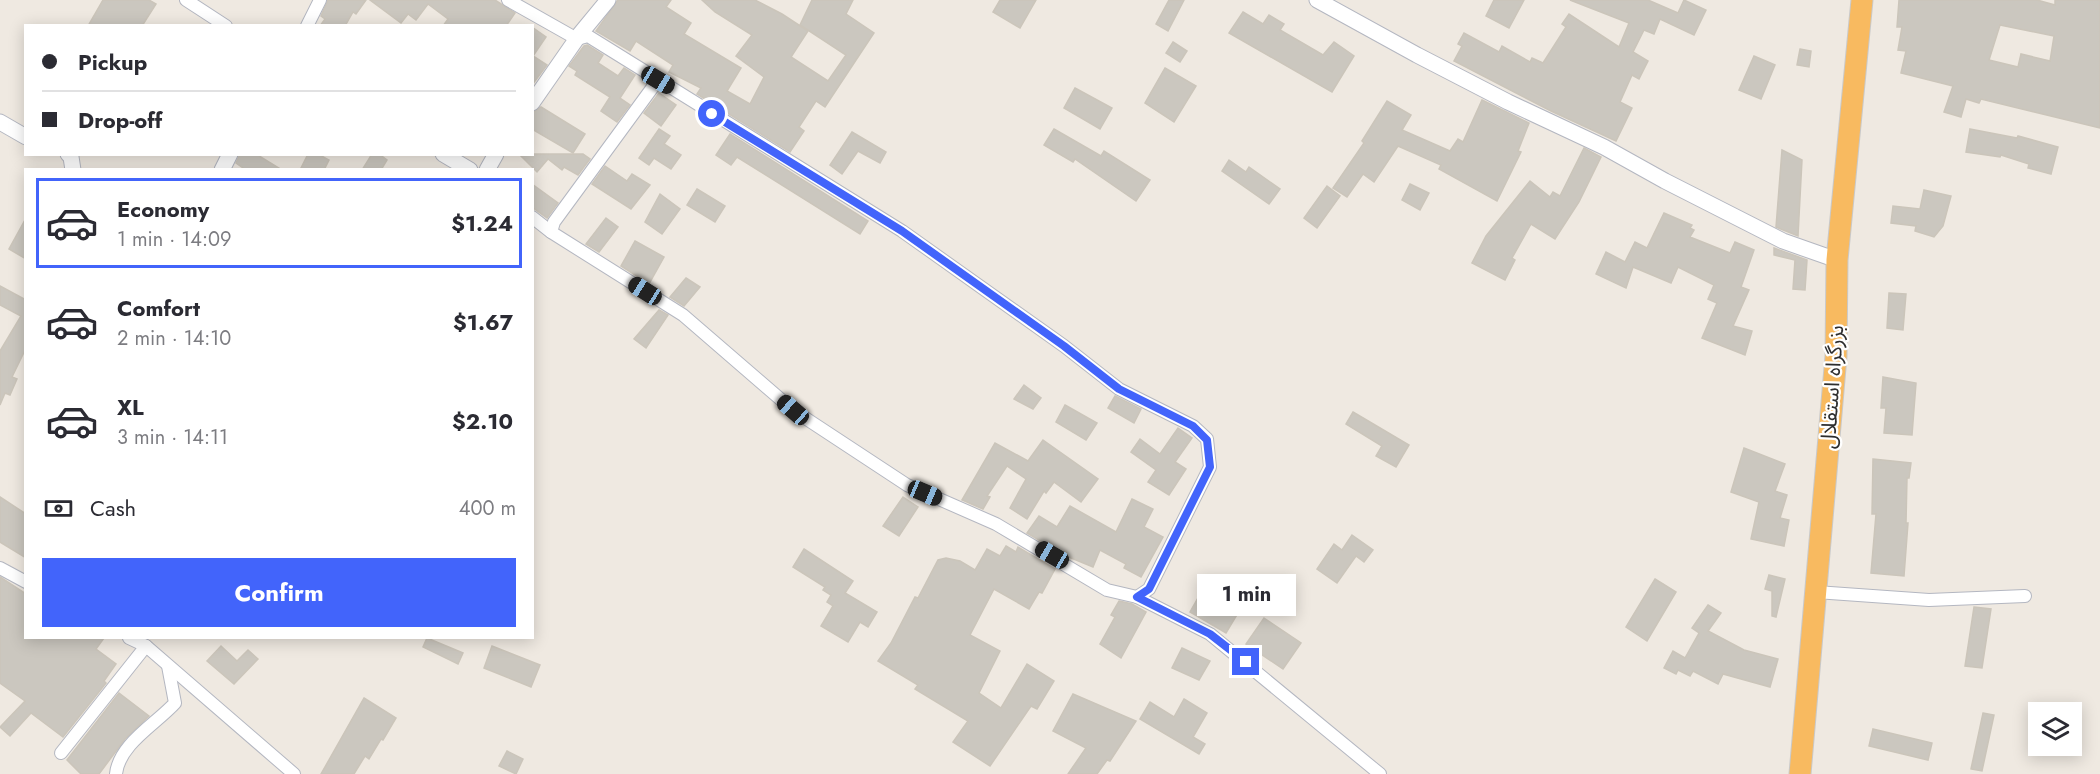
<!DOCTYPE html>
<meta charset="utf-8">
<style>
:root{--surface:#fff;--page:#f7f7f7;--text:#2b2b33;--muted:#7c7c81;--line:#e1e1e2;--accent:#4264fb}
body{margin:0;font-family:Jost,"Noto Sans Arabic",sans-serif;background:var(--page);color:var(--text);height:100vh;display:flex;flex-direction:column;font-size:22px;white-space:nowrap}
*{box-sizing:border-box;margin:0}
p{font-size:20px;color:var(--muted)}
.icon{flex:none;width:33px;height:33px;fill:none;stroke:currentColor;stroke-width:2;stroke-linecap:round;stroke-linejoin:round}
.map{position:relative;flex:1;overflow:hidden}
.details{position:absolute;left:24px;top:168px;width:510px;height:471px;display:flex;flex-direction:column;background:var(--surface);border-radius:0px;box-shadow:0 3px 15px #0003}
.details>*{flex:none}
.hud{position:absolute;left:24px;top:24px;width:510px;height:132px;border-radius:0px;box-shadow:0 3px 15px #0003;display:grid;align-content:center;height:132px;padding:0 18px;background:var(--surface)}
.fabs{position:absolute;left:2028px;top:702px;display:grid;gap:12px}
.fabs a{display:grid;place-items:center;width:54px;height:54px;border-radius:0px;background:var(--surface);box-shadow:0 3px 15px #0003;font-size:30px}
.end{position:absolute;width:27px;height:27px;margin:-14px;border:8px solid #4264fb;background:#fff;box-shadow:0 0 0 3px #fff}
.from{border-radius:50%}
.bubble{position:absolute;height:42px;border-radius:0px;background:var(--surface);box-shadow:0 3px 15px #0003;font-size:20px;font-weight:700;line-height:42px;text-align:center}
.car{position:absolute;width:18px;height:36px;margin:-18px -9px;border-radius:8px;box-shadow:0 0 4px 2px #0007;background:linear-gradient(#222 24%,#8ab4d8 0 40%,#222 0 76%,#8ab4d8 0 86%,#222 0)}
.hud b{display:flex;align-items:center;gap:21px;height:57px;font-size:22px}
.hud b+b{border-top:2px solid var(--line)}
.hud i{width:15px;height:15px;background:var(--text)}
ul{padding:10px 0 0;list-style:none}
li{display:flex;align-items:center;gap:18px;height:90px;margin:0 12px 9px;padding:0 6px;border:3px solid transparent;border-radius:0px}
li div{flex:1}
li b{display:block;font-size:22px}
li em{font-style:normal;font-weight:700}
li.selected{border-color:var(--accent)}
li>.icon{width:54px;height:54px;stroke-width:1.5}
.pay{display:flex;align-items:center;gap:15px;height:66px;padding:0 18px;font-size:22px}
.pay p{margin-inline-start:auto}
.action{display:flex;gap:12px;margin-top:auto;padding:12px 18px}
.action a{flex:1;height:69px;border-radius:0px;background:var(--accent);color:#fff;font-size:24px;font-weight:700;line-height:69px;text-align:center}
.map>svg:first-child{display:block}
</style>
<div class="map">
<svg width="2100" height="774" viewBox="0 0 2100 774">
<rect width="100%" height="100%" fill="#efe9e1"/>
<g fill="#cbc7bf" stroke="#cbc5ba" stroke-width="1.5" fill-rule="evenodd">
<polygon points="103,0 149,0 156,4 142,26 88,26"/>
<polygon points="328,0 366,0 356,14 353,12 345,26 320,26 325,19 321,16"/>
<polygon points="370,0 495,0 515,13 506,26 443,26 448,19 428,4 416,20 408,14 401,23"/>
<polygon points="618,0 671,0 666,7 691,23 684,34 741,68 727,91 750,104 764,77 736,56 752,35 715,12 702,0 755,0 782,14 808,31 791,57 828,81 846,55 800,25 812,0 853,0 846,14 874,33 825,107 816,101 799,127 804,131 790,152 697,94 701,88 669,72 673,65 636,41 630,51 596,31"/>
<polygon points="1000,0 1036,0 1020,28 993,12"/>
<polygon points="1169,0 1184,0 1168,31 1156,24"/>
<polygon points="1494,0 1524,0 1509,28 1486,16"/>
<polygon points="1570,0 1648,0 1678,13 1684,0 1706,10 1694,35 1660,19 1654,34 1644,30 1633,52 1648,61 1639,79 1632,75 1620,102 1632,108 1616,141 1551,111 1454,61 1462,46 1458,44 1464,33 1499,52 1502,46 1530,62 1532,58 1543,63 1566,27 1562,24 1569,14 1619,47 1629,23"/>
<path d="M1899,0H2037L2055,5V0H2100V128L1981,99L1979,103L1966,99L1961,117L1944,112L1953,86L1901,73L1906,51L1898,50L1902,27H1897ZM2000,25L2054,36L2050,61L2021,54L2018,67L1989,60Z"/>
<polygon points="1243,12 1263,24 1269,15 1284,24 1280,30 1323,55 1334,42 1354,56 1332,92 1229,33"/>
<polygon points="532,27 546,37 533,56 547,65 532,85"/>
<polygon points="1173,42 1187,51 1180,62 1166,53"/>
<polygon points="587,45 603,55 598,63 618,76 624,68 635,75 620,98 630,105 617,122 601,111 610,97 575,75 577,71 569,66 584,46"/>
<polygon points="1800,49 1811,51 1809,67 1797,65"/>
<polygon points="1754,56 1775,65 1761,99 1739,90"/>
<polygon points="1165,68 1196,86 1174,122 1145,103"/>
<polygon points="1075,88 1112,108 1100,129 1064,108"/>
<polygon points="659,93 676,105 661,126 644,113"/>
<polygon points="1482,100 1529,123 1518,151 1521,152 1497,201 1439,169 1441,165 1398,146 1374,182 1363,174 1347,197 1333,188 1364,143 1362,141 1387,101 1411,115 1402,130 1450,151 1458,139 1463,142"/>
<polygon points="541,107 585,134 573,153 532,129 532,113"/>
<polygon points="659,129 670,136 664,144 681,155 671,169 654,158 649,165 639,158"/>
<polygon points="1054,129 1101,156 1104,151 1150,180 1136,201 1075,159 1073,162 1044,145"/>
<polygon points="1970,129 2017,138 2018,136 2058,147 2051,174 2028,168 2029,164 2001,155 2000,157 1966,152"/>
<polygon points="852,132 886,152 880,163 858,151 842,174 830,165"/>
<polygon points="730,134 868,221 860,234 737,157 731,165 716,155"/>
<polygon points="1584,148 1601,157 1579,202 1555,239 1531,224 1512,258 1515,260 1505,280 1472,263 1486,236 1530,181 1550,197 1553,192 1560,196"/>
<polygon points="1782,150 1802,160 1798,236 1776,227"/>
<polygon points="240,154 256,154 282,170 246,170 236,163"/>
<polygon points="308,154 318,154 329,160 324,170 300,170"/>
<polygon points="372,154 379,154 387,160 381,170 362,170"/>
<polygon points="519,154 583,154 590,159 578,175 564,167 562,170 548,159 537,172"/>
<polygon points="1229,160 1246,172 1249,167 1280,189 1269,204 1222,171"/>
<polygon points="605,166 627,181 632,174 650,185 631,209 592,184"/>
<polygon points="532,184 558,203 547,218 532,207"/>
<polygon points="1410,184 1429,193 1420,210 1402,200"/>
<polygon points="1327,186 1340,196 1317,228 1304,218"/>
<polygon points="697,189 725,206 715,222 687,205"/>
<polygon points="1924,190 1951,196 1943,226 1934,237 1915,231 1916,226 1891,223 1893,206 1920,209"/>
<polygon points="660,194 680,209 662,234 645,222"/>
<polygon points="1664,213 1692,225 1690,228 1694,230 1690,237 1730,253 1735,242 1754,250 1741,287 1749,290 1733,326 1752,331 1745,355 1702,338 1717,303 1708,299 1714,285 1678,267 1671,283 1633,267 1626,288 1596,274 1606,252 1625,262 1635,242 1647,248"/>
<polygon points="26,218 26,259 9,249"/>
<polygon points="606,218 618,227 599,252 586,244"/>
<polygon points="635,241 664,257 649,284 621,266"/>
<polygon points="1774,248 1807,260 1805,290 1793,289 1795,260 1774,255"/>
<polygon points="686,278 700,287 684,306 670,297"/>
<polygon points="0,286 26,300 26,348 12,377 17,379 10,395 5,393 0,405 0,351 21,316 0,305"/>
<polygon points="1889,293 1906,294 1903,330 1887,328"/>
<polygon points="659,310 668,315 646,348 634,339"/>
<polygon points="1883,377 1916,383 1912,435 1884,433 1886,408 1881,408"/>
<polygon points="1024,385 1041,398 1033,409 1014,399"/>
<polygon points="1115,396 1141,409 1134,423 1108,408"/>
<polygon points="1065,405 1097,423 1086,440 1056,422"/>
<polygon points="1353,412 1409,445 1396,467 1376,456 1382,446 1346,424"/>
<polygon points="1178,428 1192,438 1175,462 1186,469 1169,495 1148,482 1156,470 1131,452 1140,439 1160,454"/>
<polygon points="1043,440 1098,479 1081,502 1054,482 1046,493 1044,491 1027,519 1010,508 1026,479 1007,466 987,496 990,497 983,509 962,500 995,443 1028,461"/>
<polygon points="1744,448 1785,464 1775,491 1787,495 1780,518 1789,520 1784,546 1751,539 1759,502 1731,492"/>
<polygon points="1873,459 1911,463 1909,478 1907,478 1906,523 1908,523 1904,576 1871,573 1876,514 1872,514"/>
<polygon points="0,497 26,514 26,558 0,542"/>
<polygon points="903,497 918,507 899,536 883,526"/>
<polygon points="1132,499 1153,509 1144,527 1163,537 1141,577 1124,568 1126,564 1100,550 1093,567 1064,555 1027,533 1039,516 1057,527 1070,506 1116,532"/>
<polygon points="1352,535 1373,550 1364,562 1356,556 1337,583 1317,569 1334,544 1342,550"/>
<polygon points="1006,546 1016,552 1018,547 1055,569 1042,593 1039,592 1029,609 994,589 970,635 1000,651 979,693 1001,708 1027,664 1054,681 1037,709 1031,706 990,766 953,742 968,721 915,689 918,685 878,661 891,643 915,597 918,598 938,560 946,558 960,561 975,570 987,549 1000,556"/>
<polygon points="804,549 853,581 845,593 877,612 868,627 860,622 848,642 821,626 833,606 827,602 831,595 823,590 825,587 793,567"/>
<polygon points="1769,575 1785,579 1776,617 1772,616 1772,591 1765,589"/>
<polygon points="0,577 26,594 26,638 104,638 96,649 116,664 104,681 106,683 63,737 31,713 10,736 0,727 25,701 0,683"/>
<polygon points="1655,579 1676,592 1647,641 1626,627"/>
<polygon points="1207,582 1244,603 1226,633 1190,612"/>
<polygon points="1119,601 1132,604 1146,612 1121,658 1100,644 1115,617 1111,615"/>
<polygon points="1708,605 1721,613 1708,631 1744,650 1778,659 1770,687 1723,674 1718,684 1693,671 1690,676 1678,670 1676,674 1664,668 1673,651 1685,658 1699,633 1692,628"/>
<polygon points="1974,607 1991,609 1982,668 1965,666"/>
<polygon points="1264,618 1301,643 1283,669 1246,644"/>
<polygon points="427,638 463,653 458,664 423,647"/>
<polygon points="221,646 237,661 248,650 258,659 234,684 207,661"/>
<polygon points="492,646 540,665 531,687 484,668"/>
<polygon points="1182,648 1210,661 1199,680 1172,668"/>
<polygon points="119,693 149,716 125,739 99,774 81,774 67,760"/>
<polygon points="1073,694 1136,721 1110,761 1107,760 1097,774 1068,774 1086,748 1053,731"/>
<polygon points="364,698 396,718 383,740 381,739 369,759 365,756 354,774 321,774"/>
<polygon points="1184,699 1207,713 1193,737 1205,744 1199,754 1140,719 1150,702 1174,717"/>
<polygon points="1983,713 1994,715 1982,771 1971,769"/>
<polygon points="1873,729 1932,743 1928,760 1869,746"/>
<polygon points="507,751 523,759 516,774 499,766"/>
</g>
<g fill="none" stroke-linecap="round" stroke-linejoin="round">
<defs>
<g id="minor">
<polyline points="186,0 226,26"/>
<polyline points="508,0 577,39 588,36 902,231 1064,346 1119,389 1193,426 1207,439 1210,467 1149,589 1137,597"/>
<polyline points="307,26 320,0"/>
<polyline points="532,217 551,232 683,315 793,410 907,485 996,524 1107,590 1137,597 1210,634 1380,774"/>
<polyline points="551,232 554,222 658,80"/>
<polyline points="0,568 26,582"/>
<polyline points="1816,592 1929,600 2025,596"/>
<polyline points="129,638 146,646 294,774"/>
<polyline points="61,753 146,646"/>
<path d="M116,774C119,744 156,724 175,703L168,666"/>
</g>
<g id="tertiary">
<polyline points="1317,0 1417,55 1508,102 1604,147 1665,181 1783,241 1837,260"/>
<polyline points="532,103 580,34 608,0"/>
<polyline points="0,122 26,137"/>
<polyline points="68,154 71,157 73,170"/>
<polyline points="443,154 470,170"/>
<polyline points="222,170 230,154"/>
<polyline points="487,170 496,154"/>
</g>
<polyline id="trunk" points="1800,774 1836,356 1837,260 1862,0"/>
</defs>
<use href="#minor" stroke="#b4b7c1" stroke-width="14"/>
<use href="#tertiary" stroke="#b4b7c1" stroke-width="17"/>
<use href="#trunk" stroke="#c9c9c9" stroke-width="23"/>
<use href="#minor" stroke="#fff" stroke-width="12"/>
<use href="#tertiary" stroke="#fff" stroke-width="15"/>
<use href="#trunk" stroke="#f8ba60" stroke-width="21"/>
</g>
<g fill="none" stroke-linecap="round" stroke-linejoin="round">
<polyline stroke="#4264fb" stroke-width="8" points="712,114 902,231 1064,346 1119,389 1193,426 1207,440 1210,467 1149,589 1137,597 1210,634 1246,662"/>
</g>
<g text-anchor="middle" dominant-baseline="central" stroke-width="4.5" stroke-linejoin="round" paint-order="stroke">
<g font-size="21" fill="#2e2e2e" stroke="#fff">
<text transform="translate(1832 387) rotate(-86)">بزرگراه استقلال</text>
</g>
</g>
</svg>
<div class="fabs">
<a><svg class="icon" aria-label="layers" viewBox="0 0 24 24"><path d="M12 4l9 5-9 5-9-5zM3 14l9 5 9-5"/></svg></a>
</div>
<i class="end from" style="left:712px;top:114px"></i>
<i class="end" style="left:1246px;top:662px"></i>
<div class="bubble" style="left:1197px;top:574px;width:99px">1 min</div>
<i class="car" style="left:658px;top:80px;rotate:121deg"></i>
<i class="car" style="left:645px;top:291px;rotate:302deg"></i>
<i class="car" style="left:793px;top:410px;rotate:311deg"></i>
<i class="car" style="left:925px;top:493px;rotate:113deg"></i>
<i class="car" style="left:1052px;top:555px;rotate:300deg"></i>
<div class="hud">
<b><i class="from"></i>Pickup</b>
<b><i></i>Drop-off</b>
</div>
<section class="details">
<ul>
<li class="selected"><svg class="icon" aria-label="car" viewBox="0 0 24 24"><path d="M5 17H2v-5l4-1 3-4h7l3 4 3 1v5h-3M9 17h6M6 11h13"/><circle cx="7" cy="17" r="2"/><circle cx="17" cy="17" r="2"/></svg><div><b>Economy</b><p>1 min · 14:09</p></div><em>$1.24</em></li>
<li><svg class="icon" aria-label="car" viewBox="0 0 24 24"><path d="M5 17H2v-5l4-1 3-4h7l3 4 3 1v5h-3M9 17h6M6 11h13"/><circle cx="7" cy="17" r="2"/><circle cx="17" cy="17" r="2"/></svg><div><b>Comfort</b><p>2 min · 14:10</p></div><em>$1.67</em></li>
<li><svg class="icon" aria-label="car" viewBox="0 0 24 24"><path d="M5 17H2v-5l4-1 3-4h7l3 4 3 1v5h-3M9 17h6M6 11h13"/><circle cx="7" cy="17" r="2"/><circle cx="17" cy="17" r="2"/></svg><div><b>XL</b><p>3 min · 14:11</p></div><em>$2.10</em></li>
</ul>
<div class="pay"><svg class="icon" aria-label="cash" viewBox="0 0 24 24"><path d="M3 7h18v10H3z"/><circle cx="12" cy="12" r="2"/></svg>Cash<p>400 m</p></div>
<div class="action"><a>Confirm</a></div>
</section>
</div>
